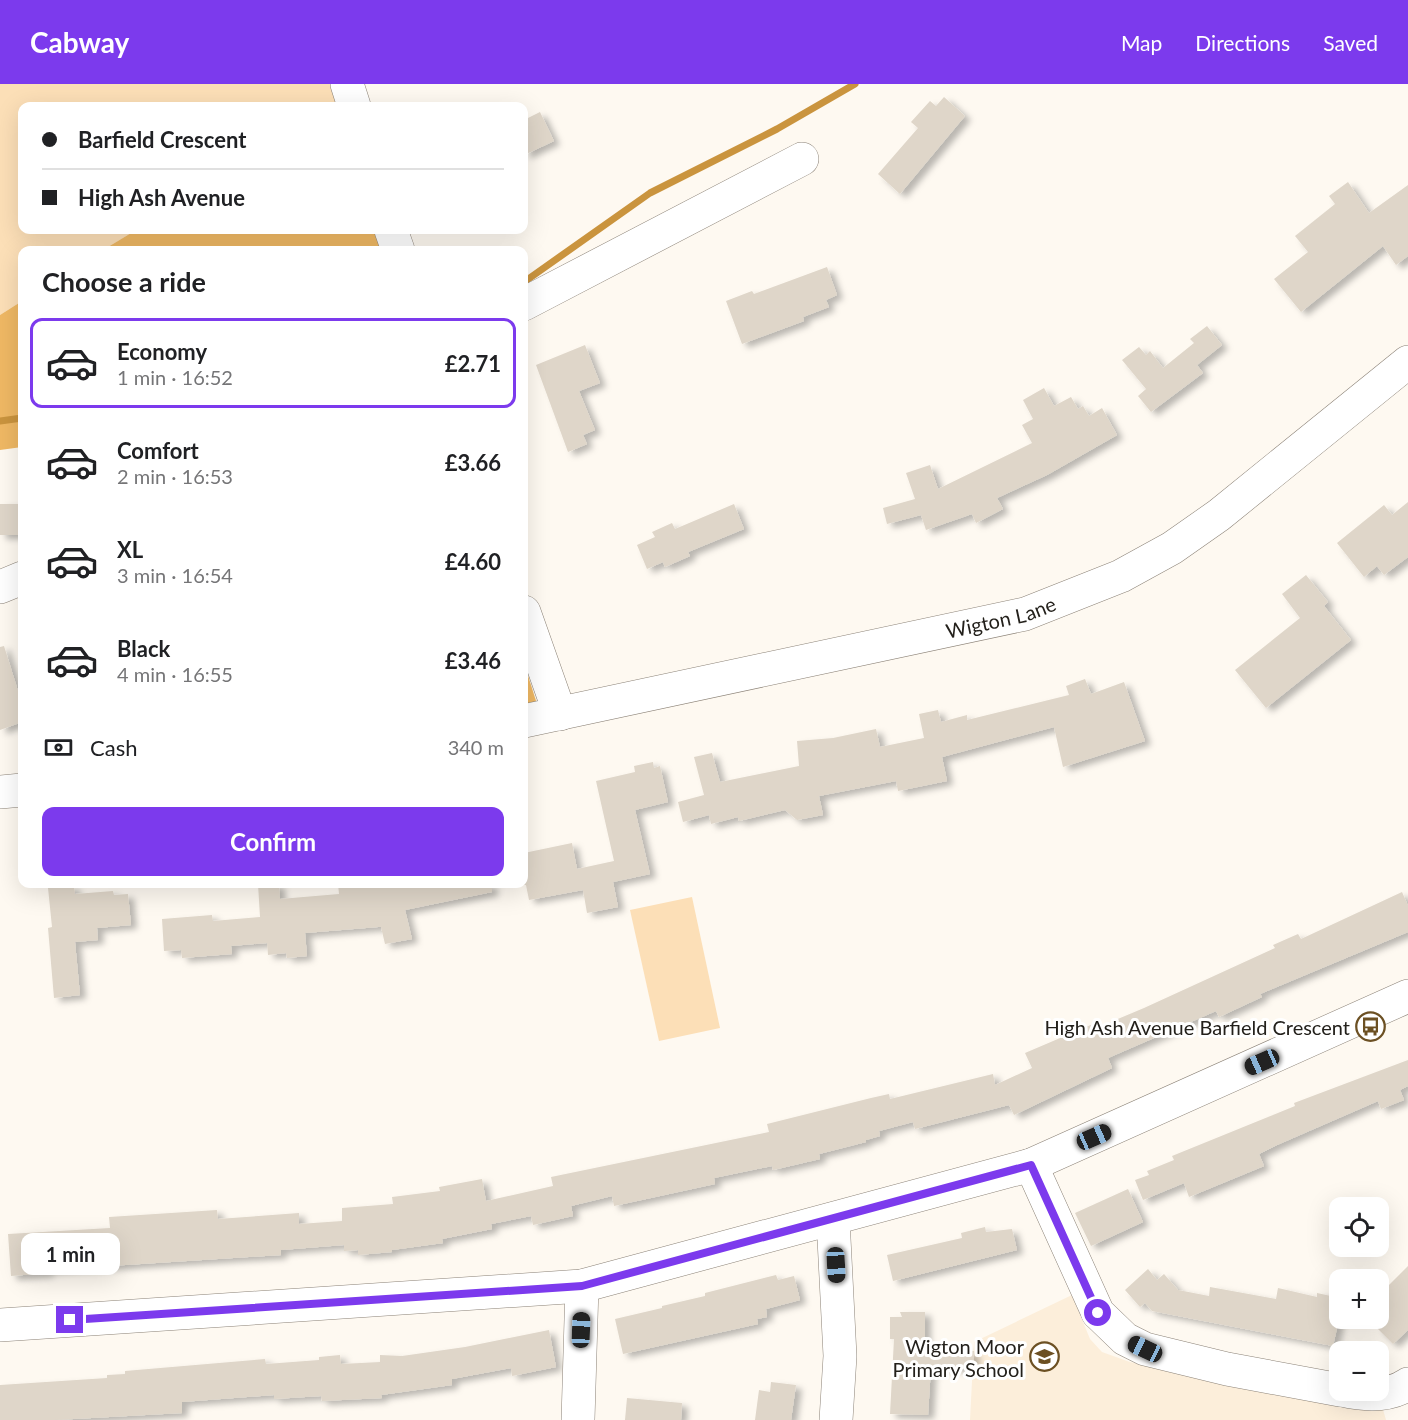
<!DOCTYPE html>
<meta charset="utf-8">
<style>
:root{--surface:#fff;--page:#f2f2f2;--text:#202124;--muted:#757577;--line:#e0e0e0;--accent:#7c3aed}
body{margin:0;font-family:Lato,sans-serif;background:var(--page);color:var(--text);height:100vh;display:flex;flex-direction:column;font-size:22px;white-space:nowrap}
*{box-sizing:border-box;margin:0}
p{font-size:20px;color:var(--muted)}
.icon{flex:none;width:33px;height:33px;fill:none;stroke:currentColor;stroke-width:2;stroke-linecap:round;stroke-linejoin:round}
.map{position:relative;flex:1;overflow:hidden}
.side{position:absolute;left:18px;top:162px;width:510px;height:642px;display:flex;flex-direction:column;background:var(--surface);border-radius:12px;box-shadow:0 6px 24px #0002}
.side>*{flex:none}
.top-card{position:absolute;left:18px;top:18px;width:510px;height:132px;border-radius:12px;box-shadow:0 6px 24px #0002;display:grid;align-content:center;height:132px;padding:0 24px;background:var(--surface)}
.tools{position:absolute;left:1329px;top:1113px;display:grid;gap:12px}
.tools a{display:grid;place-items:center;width:60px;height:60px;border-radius:12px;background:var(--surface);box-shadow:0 6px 24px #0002;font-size:30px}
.end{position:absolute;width:27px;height:27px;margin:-14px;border:8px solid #7c3aed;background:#fff;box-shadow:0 0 0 3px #fff}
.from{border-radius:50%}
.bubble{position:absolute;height:42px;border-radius:12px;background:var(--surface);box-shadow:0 6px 24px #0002;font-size:20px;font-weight:700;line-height:42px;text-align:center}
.car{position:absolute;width:18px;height:36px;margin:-18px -9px;border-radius:8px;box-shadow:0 0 4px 2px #0007;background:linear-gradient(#222 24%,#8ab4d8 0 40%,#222 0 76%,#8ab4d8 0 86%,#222 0)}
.top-card b{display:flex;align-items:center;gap:21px;height:57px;font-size:22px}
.top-card b+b{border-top:2px solid var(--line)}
.top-card i{width:15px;height:15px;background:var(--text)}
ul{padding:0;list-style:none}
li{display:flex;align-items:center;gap:18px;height:90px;margin:0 12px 9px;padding:0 12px;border:3px solid transparent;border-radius:12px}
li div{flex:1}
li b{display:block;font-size:22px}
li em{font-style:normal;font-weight:700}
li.on{border-color:var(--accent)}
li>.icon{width:54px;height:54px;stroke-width:1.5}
h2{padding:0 24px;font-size:27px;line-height:72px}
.pay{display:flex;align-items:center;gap:15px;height:66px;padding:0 24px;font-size:22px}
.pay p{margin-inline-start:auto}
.button{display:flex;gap:12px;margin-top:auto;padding:12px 24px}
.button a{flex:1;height:69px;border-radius:12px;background:var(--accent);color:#fff;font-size:24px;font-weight:700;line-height:69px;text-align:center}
header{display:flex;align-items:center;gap:36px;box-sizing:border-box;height:84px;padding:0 30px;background:var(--accent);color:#fff}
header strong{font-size:28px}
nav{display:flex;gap:33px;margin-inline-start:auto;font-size:21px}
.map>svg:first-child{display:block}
</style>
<header>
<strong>Cabway</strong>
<nav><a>Map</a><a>Directions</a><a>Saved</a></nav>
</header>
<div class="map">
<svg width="1408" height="1336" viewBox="0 0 1408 1336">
<defs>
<filter id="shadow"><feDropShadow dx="6" dy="4" stdDeviation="3" flood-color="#0004"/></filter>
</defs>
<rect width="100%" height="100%" fill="#fef9f1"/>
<polygon fill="#fceeda" points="1072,1211 1090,1255 1102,1268 1130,1278 1344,1324 1368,1326 1382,1322 1386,1336 970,1336 974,1258"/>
<g fill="#fcdfb7">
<polygon points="0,0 366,0 331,22 22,22 22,146 136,146 103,166 22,166 22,217 0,231"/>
<polygon points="692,813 720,944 659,957 630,826"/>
</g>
<g fill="#efb864">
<polygon points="136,146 378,146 386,166 103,166"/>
<polygon points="22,217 22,363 0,366 0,231"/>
<polygon points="524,579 537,620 524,622"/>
</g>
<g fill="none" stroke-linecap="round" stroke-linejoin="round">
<g stroke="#ca943e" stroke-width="7">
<polyline points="524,198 650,109 777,45 855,0"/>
<polyline points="0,337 22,334"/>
</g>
</g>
<g fill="#dfd6c9" filter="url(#shadow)">
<polygon points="944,13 965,32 900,110 878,90 918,44 911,38 930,17 936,22"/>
<polygon points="540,28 554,57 524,71 524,36"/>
<polygon points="1348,98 1369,129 1408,101 1408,172 1396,181 1383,162 1301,228 1274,195 1308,168 1295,152 1335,120 1329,112"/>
<polygon points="827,183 837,211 826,216 829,223 803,233 804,237 742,260 726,217 752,207 754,210"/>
<polygon points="1207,242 1222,261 1197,281 1203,289 1151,328 1138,312 1146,305 1122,276 1139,263 1146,271 1150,267 1163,284 1194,259 1190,255"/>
<polygon points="585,261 600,299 579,307 595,346 583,351 587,360 568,368 536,281"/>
<polygon points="1044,304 1054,322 1071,313 1078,325 1083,322 1089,332 1102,324 1117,351 1047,391 997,414 1003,425 976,439 972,430 926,446 921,431 887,440 883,424 915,415 906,389 930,381 938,405 1032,359 1022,341 1033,335 1023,316"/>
<polygon points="1408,418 1408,473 1384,491 1377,482 1364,493 1337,459 1384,421 1392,431"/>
<polygon points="0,420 18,420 19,451 0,451"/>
<polygon points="734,420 744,445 688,468 690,472 665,483 663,478 647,485 637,461 655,453 652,448 672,439 675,445"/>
<polygon points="1306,491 1328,518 1324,522 1351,556 1266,624 1235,586 1300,534 1282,510"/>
<polygon points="4,562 22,620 22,638 0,646 0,563"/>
<polygon points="1085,595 1091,610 1124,598 1145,657 1063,683 1054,643 942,673 947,697 898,707 896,697 819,712 823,731 797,736 785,726 739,737 738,733 711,740 709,731 683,738 678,718 704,711 694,673 712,669 720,698 799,682 797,657 833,654 876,645 880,663 924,654 919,630 938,626 941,638 967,631 967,636 1069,611 1066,602"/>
<polygon points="653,678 654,684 660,682 668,718 635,726 650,790 613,798 618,823 587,829 583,806 529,816 526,801 524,801 524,769 572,759 577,785 614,777 596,697 635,688 634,682"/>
<polygon points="258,800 279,800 280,815 339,810 338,800 492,800 492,808 405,826 412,855 385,860 381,843 378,843 305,849 307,872 287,874 286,869 268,871 267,859 231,862 232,870 182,874 181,866 164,867 162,835 212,831 213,837 260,833"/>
<polygon points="74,802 75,810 113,807 114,811 128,810 131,841 97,844 98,856 75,858 80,911 54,914 48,844 52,843 48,804"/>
<polygon points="1402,808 1408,822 1408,848 1260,910 1262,913 1219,933 1216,927 1108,974 1112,984 1014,1031 1009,1021 915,1045 913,1038 879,1047 880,1052 866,1056 866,1058 819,1070 820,1075 773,1086 772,1082 714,1094 715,1100 614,1122 612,1112 571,1122 573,1132 533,1141 531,1132 491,1140 492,1145 442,1155 443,1159 392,1166 392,1168 358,1171 358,1166 344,1167 344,1161 281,1166 281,1171 48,1186 48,1189 11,1192 8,1150 110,1144 109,1133 217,1126 218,1135 299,1129 299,1140 342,1137 342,1124 393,1120 392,1113 440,1107 439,1103 482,1095 486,1117 553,1102 551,1093 769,1048 767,1040 871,1014 889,1010 890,1015 993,990 995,1001 1032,984 1025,969 1093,940 1094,945 1144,924 1275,864 1273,861 1298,850 1301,855"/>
<polygon points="1408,976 1408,1002 1400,1006 1404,1016 1381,1025 1378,1017 1277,1061 1259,1070 1264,1082 1189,1113 1184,1099 1143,1116 1135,1096 1149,1091 1147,1087 1174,1076 1172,1072 1295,1022 1294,1019"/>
<polygon points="1128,1105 1143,1138 1091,1162 1075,1129"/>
<polygon points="985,1143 986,1148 1012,1145 1017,1166 893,1197 887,1171 962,1154 961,1149"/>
<polygon points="1408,1182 1408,1246 1393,1260 1378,1245 1378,1212"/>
<polygon points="1148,1185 1157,1196 1164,1190 1178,1206 1209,1212 1210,1203 1276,1215 1278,1204 1317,1213 1317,1209 1340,1214 1340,1231 1333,1262 1152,1227 1145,1219 1140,1223 1125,1206"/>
<polygon points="776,1191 778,1196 794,1192 800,1216 766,1225 767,1233 757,1235 758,1240 623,1270 615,1235 662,1224 662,1222 705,1212 705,1209"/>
<polygon points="900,1228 925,1228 925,1264 974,1267 973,1285 931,1283 928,1331 890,1330 894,1255 890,1255 890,1233 902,1233"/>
<polygon points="549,1246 556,1283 512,1292 511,1284 452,1295 452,1301 381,1311 382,1314 322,1317 321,1312 274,1315 274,1311 182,1318 182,1329 55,1336 0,1336 0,1301 107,1294 107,1291 125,1290 125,1287 265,1275 266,1280 319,1276 319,1273 340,1271 341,1280 380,1278 380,1271 402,1272 465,1263"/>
<polygon points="771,1298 796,1301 791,1336 755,1336 759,1306 770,1308"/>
<polygon points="627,1314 682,1319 681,1336 625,1336"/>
</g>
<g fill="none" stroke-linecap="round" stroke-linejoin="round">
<defs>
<g id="minor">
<polyline points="347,0 354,22"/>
<polyline points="391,146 398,166"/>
<polyline points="524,220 802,75"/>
<polyline points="0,503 22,494"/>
<polyline points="524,528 560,630"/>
<path id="s1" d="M524,637L1025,530L1121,492L1172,464L1219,431L1408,278"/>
<polyline points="0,708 22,706"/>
<polyline points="1031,1081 1098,1229 1125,1255 1145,1265 1227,1285 1340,1306"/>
<polyline points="833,1135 840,1272 836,1336"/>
<polyline points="0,1241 582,1202 1031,1081 1408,912"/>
<path d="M1342,1306C1363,1311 1389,1313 1408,1300"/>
<polyline points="578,1336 582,1202"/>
</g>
</defs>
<use href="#minor" stroke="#8c8378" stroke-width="34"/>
<use href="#minor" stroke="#fff" stroke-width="33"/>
</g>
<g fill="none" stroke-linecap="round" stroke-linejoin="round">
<polyline stroke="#7c3aed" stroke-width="8" points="70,1236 582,1202 1031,1081 1098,1229"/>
</g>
<defs>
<symbol id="bus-ring" viewBox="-11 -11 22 22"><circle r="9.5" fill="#fff" stroke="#6c5023" stroke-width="1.5"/><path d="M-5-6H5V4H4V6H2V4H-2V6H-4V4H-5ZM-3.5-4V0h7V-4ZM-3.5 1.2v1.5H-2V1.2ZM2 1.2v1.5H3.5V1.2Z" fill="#6c5023"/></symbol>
<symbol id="school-ring" viewBox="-11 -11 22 22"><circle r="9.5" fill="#fff" stroke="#6c5023" stroke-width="1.5"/><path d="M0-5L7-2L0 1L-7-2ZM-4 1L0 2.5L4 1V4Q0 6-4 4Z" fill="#6c5023"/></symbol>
</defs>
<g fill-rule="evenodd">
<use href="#bus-ring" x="1354" y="926" width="33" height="33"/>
<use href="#school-ring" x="1028" y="1256" width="33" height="33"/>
</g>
<g text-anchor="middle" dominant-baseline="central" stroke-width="6" stroke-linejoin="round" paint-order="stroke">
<g font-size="20" fill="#23201b" stroke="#fff">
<text stroke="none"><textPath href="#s1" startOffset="488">Wigton Lane</textPath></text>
</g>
<g font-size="20" fill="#23201b" stroke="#fff" text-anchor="end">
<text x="1350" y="943">High Ash Avenue Barfield Crescent</text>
<text x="1024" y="1262">Wigton Moor<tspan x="1024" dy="23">Primary School</tspan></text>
</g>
</g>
</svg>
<div class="tools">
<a><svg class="icon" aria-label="locate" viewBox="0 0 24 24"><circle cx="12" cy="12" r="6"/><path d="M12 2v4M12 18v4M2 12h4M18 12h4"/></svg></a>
<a>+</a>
<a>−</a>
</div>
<i class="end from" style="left:1098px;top:1229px"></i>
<i class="end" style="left:70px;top:1236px"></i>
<div class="bubble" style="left:21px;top:1149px;width:99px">1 min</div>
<i class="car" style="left:1262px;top:978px;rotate:246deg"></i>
<i class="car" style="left:1094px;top:1053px;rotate:66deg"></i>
<i class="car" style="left:836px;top:1181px;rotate:177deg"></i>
<i class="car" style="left:581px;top:1246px;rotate:2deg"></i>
<i class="car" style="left:1145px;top:1265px;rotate:295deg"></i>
<div class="top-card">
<b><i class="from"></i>Barfield Crescent</b>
<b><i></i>High Ash Avenue</b>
</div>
<section class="side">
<h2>Choose a ride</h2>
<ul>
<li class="on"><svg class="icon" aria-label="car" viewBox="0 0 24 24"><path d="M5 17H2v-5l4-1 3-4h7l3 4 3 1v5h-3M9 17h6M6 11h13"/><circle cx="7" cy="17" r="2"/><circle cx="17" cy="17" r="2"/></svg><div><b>Economy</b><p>1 min · 16:52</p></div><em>£2.71</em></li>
<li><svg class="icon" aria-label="car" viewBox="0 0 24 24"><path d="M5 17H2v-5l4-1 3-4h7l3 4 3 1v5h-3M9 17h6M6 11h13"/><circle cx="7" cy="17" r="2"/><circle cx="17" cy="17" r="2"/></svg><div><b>Comfort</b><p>2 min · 16:53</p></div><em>£3.66</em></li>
<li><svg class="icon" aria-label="car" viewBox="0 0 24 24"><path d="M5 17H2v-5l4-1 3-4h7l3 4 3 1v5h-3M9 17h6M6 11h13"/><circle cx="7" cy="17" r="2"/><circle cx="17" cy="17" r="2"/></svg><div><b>XL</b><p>3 min · 16:54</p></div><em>£4.60</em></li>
<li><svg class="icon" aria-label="car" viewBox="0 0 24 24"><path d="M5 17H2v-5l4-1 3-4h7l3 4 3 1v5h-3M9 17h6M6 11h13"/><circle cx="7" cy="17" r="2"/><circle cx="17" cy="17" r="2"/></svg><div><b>Black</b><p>4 min · 16:55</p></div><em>£3.46</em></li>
</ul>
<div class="pay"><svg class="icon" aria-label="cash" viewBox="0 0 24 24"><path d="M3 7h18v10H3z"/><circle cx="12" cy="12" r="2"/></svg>Cash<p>340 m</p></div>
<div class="button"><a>Confirm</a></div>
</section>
</div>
